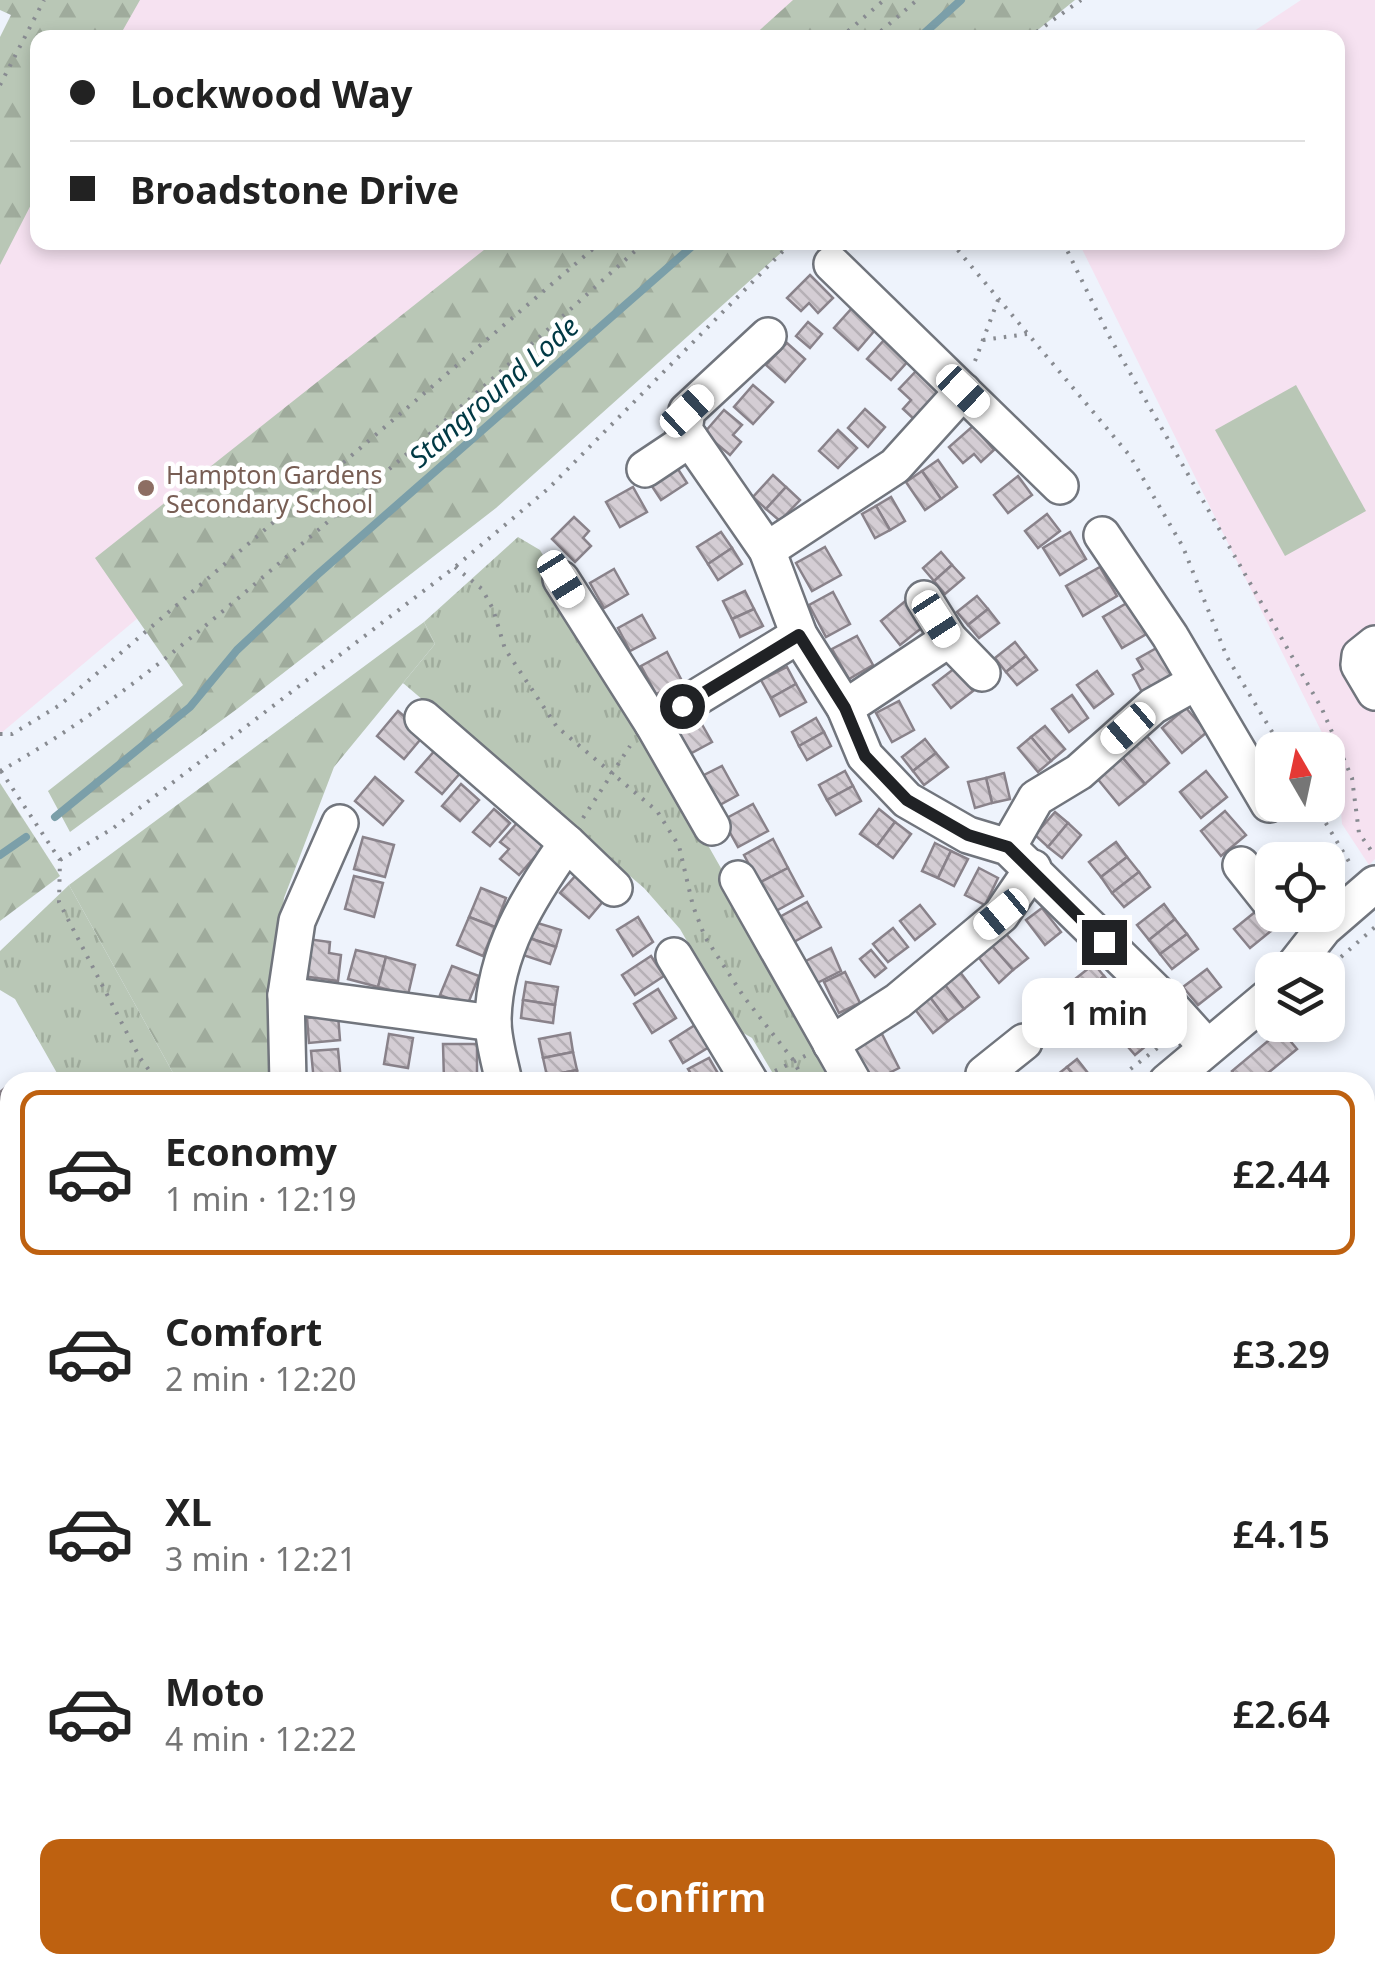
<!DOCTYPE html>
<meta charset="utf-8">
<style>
:root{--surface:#fff;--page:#f2f2f2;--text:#222;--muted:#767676;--line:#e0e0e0;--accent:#be6110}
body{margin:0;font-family:"Noto Sans",sans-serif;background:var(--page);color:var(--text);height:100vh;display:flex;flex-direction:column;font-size:38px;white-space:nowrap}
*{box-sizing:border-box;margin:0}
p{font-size:32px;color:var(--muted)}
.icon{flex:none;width:55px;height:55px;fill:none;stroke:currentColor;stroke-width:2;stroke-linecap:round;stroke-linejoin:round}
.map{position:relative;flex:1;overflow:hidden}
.details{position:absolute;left:0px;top:1072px;width:1375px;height:902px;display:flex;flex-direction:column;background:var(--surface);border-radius:30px 30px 0 0;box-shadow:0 5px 15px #0003}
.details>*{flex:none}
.guide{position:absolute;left:30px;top:30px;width:1315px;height:220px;border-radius:20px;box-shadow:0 5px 15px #0003;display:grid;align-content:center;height:220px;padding:0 40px;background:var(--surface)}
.needle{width:65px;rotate:351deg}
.buttons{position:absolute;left:1255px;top:732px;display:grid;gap:20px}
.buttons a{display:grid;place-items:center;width:90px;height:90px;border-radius:20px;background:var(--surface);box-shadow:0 5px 15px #0003;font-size:50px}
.end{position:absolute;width:45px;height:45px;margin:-22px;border:12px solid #202225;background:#fff;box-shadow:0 0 0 5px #fff}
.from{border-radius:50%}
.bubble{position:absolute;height:70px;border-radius:20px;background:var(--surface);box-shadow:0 5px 15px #0003;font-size:32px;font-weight:600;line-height:70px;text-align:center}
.car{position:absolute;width:30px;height:60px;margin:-30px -15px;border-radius:12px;box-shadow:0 0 8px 2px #0007;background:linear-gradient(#fff 24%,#345 0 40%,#fff 0 76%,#345 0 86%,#fff 0)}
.guide b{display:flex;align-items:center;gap:35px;height:95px;font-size:38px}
.guide b+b{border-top:2px solid var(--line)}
.guide i{width:25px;height:25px;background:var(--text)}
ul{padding:18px 0 0;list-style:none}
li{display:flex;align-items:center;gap:30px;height:165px;margin:0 20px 15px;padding:0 20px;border:5px solid transparent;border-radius:20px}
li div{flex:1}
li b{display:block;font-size:38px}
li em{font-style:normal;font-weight:600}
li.selected{border-color:var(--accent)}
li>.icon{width:90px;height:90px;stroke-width:1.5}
.primary-button{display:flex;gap:20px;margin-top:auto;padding:20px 40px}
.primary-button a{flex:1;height:115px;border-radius:20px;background:var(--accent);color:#fff;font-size:40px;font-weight:600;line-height:115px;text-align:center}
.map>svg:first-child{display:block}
</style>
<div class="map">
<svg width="1375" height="1974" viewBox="0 0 1375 1974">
<defs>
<pattern id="forest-firs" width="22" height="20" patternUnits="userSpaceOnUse" patternTransform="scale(2.5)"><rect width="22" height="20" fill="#b9c7b6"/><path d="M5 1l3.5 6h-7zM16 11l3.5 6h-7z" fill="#9fab9c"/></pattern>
<pattern id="park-tufts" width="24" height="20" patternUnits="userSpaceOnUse" patternTransform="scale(2.5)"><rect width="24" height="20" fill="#b9c7b6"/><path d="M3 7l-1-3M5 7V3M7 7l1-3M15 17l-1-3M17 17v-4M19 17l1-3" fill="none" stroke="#9fab9c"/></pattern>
<pattern id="building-back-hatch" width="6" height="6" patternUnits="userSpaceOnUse" patternTransform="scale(2.5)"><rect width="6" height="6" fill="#d4cdd4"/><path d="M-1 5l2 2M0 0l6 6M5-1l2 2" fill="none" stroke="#b6b0b6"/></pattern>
</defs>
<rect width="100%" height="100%" fill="#eef3fc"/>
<g fill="#f6e2f1">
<polygon points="31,0 871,0 827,38 38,38 38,242 583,243 0,734 0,62"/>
<polygon points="1301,0 1375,0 1375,859 1369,865 1342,824 1337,763 1079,243 1338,242 1338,38 1245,37"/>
</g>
<g fill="#b9c7b6">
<polygon points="1296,385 1366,511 1285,556 1215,430"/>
<polygon points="1375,1165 1375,1227 1365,1235 1365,1172"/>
</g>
<g fill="url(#forest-firs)">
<polygon points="0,0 140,0 119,37 38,38 37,193 0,265 0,37 11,15 0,10"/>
<polygon points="793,0 1075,0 1029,37 752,37"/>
<polygon points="494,242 792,243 496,508 237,709 70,832 48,791 183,685 95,558"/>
<polygon points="424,622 435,644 334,767 284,898 268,1029 274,1082 178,1082 69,885"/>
<polygon points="0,783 60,876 0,921"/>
</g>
<g fill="url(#park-tufts)">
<polygon points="518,537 540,550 792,993 793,1013 830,1082 778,1082 752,1038 738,1030 680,929 644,888 403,683 435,644 424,622"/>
<polygon points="69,885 178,1082 62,1082 15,999 0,990 0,951"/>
<polygon points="10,1286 10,1883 0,1879 0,1291"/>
<polygon points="0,1942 10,1944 10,1965 637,1965 641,1974 0,1974"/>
</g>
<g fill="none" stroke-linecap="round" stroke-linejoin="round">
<g stroke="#7b9fa9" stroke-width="8">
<polyline points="919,38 961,0"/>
<polyline points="55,817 190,707 237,650 317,575 697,242"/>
<polyline points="0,855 26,837"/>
<polyline points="411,1974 412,1965"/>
</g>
</g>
<g fill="url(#building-back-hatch)" stroke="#89828a" stroke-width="2.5">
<polygon points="810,275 833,298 818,313 809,303 801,311 787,298"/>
<polygon points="852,308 876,329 858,350 834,328"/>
<polygon points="808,322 822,334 810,348 796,336"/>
<polygon points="885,339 909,360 891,380 867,359"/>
<polygon points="787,343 805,359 785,382 766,365"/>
<polygon points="917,370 942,393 916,421 903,409 911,400 899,389"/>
<polygon points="753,385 773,402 753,424 734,407"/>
<polygon points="865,409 885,427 868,447 848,428"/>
<polygon points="724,410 742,425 733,435 741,442 730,455 704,433"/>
<polygon points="973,426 994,450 981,462 974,454 963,463 949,447"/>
<polygon points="838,430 857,448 838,468 819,451"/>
<polygon points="672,460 687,483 661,500 646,477"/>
<polygon points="938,460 957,487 941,499 922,471"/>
<polygon points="922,471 941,499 925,510 906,482"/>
<polygon points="773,475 786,487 766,509 753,497"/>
<polygon points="1018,476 1032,495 1008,513 994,495"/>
<polygon points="633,487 647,512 620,527 606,502"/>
<polygon points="786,487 800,500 780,521 766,509"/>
<polygon points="891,497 905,521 890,530 876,506"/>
<polygon points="876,506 890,530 875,538 862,514"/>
<polygon points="1047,514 1060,531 1038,548 1025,531"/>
<polygon points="574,517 589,531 583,538 591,546 575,562 552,539"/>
<polygon points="721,532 732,548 708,564 697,547"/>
<polygon points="1070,532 1086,559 1060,575 1043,548"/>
<polygon points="825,547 841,575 812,591 796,563"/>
<polygon points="732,548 742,564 718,580 708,564"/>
<polygon points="941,552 952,565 934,581 923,568"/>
<polygon points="952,565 964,578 945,594 934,581"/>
<polygon points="1100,567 1117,596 1083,616 1066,586"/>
<polygon points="614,569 628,594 604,608 590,583"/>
<polygon points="745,591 754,609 732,619 723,601"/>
<polygon points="833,592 850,624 826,637 809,605"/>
<polygon points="977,596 988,609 968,625 957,612"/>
<polygon points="909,598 928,623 900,645 881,621"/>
<polygon points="1132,600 1150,632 1122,648 1103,617"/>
<polygon points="754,609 763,626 740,637 732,619"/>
<polygon points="988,609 999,623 979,638 968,625"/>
<polygon points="642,615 655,638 630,651 618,628"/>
<polygon points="857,636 873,665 849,679 832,649"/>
<polygon points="1015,642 1026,656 1006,672 995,658"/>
<polygon points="1162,645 1179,674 1143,694 1133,675 1143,669 1137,659"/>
<polygon points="667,652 682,681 656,694 641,666"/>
<polygon points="1026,656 1037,670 1017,685 1006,672"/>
<polygon points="787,667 796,684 771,698 761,680"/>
<polygon points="955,668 973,691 951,708 933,685"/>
<polygon points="1097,671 1113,694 1094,708 1077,685"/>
<polygon points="796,684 806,702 780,716 771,698"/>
<polygon points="1072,695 1088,718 1069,732 1052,709"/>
<polygon points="899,701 914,730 892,742 876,713"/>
<polygon points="1186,708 1207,732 1182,753 1162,728"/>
<polygon points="398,711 425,734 404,759 377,736"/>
<polygon points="696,714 712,742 686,756 670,728"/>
<polygon points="816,718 824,732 799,746 792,732"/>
<polygon points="1045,726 1065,749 1051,761 1031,737"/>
<polygon points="824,732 831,746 807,760 799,746"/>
<polygon points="1146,735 1169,763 1145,784 1121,756"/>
<polygon points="1031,737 1051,761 1038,772 1018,748"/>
<polygon points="925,739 936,753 913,771 902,757"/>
<polygon points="437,748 463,770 442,794 416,772"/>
<polygon points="936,753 948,767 924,785 913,771"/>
<polygon points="1121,756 1145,784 1119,805 1096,777"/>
<polygon points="722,766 738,795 716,807 700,777"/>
<polygon points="845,771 853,786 827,800 819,785"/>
<polygon points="1206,771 1227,797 1201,818 1180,792"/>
<polygon points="1004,773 1010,799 992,803 986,778"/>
<polygon points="375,777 403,801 383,825 355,801"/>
<polygon points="986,778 992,803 975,808 968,782"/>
<polygon points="461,784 479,800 460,821 442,806"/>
<polygon points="853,786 861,801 836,815 827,800"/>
<polygon points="753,804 768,831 738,847 723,820"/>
<polygon points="494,809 510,823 490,846 473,832"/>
<polygon points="879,809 895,822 877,846 860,834"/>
<polygon points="1225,811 1246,835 1221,856 1201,831"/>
<polygon points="1055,812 1068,823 1048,847 1035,835"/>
<polygon points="895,822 911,834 893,858 877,846"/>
<polygon points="517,823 544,846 519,875 500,859 509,849 500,842"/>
<polygon points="1068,823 1081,835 1062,858 1048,847"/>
<polygon points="363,837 394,845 385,877 354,869"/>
<polygon points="773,839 788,868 759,883 744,855"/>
<polygon points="1116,842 1127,857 1101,877 1089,862"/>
<polygon points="935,843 951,851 938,878 922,871"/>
<polygon points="951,851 968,859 954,886 938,878"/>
<polygon points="1127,857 1139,872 1112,893 1101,877"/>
<polygon points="788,868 803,896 774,912 759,883"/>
<polygon points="979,868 998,878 985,905 965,895"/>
<polygon points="1139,872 1150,887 1124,907 1112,893"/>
<polygon points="577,874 605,899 589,918 560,893"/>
<polygon points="354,876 383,883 374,917 345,909"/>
<polygon points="481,888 506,898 495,927 469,917"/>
<polygon points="807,902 821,927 790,944 776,919"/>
<polygon points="1164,904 1175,919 1149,940 1137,925"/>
<polygon points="920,905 935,924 915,940 900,921"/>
<polygon points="1042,908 1061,932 1045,945 1026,920"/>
<polygon points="1255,912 1271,931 1250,948 1234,929"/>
<polygon points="469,917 495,927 483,956 457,945"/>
<polygon points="638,917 653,942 633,956 617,930"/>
<polygon points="1175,919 1187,934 1160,954 1149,940"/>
<polygon points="534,922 561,930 556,947 529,938"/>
<polygon points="893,928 908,947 888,962 873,944"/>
<polygon points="1006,934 1028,958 1013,970 992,946"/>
<polygon points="1187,934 1198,949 1172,969 1160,954"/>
<polygon points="529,938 556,947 550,964 523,955"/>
<polygon points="307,939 330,942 329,953 341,955 338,981 302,976"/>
<polygon points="992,946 1013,970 999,983 979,958"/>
<polygon points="831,948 841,971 811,986 800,964"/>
<polygon points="356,950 386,957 378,987 348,979"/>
<polygon points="871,950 886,968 875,977 860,959"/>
<polygon points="651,956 664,976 635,995 622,975"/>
<polygon points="386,957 415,965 408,995 378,987"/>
<polygon points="1094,964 1104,976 1080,997 1070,983"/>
<polygon points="452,966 479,976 467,1006 440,995"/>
<polygon points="1207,969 1221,987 1198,1005 1183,987"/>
<polygon points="845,972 860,1003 839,1013 824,982"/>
<polygon points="960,972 979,997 964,1009 944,984"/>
<polygon points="1104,976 1115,989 1091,1009 1080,997"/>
<polygon points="526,982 558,987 555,1005 523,1000"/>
<polygon points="944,984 964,1009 948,1021 929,996"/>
<polygon points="658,989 676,1018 652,1033 634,1004"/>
<polygon points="1115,989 1126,1002 1102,1022 1091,1009"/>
<polygon points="929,996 948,1021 933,1033 914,1008"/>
<polygon points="523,1000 555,1005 553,1023 521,1018"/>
<polygon points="1139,1012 1159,1035 1135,1055 1115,1032"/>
<polygon points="338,1015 340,1040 309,1043 307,1018"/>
<polygon points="695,1025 709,1047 683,1063 670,1041"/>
<polygon points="1281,1030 1297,1049 1257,1082 1242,1082 1232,1071"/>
<polygon points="570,1033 573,1052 543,1058 539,1039"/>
<polygon points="389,1034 413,1038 408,1068 384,1064"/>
<polygon points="882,1034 899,1068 871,1082 854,1048"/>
<polygon points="443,1044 477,1044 477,1080 444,1081"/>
<polygon points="338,1049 341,1082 314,1082 311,1051"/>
<polygon points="573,1052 577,1070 547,1076 543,1058"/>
<polygon points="709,1058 723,1082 696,1082 688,1069"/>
<polygon points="1077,1059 1095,1082 1079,1082 1067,1067"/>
<polygon points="1067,1067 1079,1082 1063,1082 1057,1075"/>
<polygon points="577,1070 579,1082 548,1082 547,1076"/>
<polygon points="5,1088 10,1094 10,1151 0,1137 0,1092"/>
<polygon points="10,1219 10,1264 0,1269 0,1224"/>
<polygon points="1374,1308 1375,1309 1375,1341 1365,1329 1365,1315"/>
<polygon points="1372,1451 1375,1454 1375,1487 1365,1474 1365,1456"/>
<polygon points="1365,1591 1375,1603 1375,1616 1369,1621 1365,1617"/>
<polygon points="1368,1718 1375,1729 1375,1745 1368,1749 1365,1720"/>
<polygon points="1375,1921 1375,1949 1365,1955 1365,1927"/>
<polygon points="754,1965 776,1965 781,1974 749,1974 746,1969"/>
<polygon points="978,1965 1013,1965 1015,1969 1008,1974 984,1974"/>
<polygon points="1075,1965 1107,1965 1108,1968 1099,1974 1081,1974"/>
<polygon points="1251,1965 1280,1965 1265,1974 1256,1974"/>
</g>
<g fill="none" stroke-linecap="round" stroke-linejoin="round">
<defs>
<g id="minor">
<polyline points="832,264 1060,486"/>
<polyline points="768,336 687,411 684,430 767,550 799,635 845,708 865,756 907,800 968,835 1008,847 1170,1006 1207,1047"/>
<polyline points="645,469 690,439"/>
<polyline points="1102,535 1170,636 1269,804"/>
<polyline points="767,550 895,466 963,391"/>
<polyline points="561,579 653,724 712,827"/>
<polyline points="924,599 949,639 982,673"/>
<polyline points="1375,644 1360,656 1359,665 1375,692"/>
<polyline points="845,708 949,639"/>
<polyline points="423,718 567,843 614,888"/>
<polyline points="653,724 799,635"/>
<polyline points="1008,847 1036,798 1079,772 1153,706 1196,682"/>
<polyline points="1241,865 1272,904"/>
<polyline points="738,879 853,1082"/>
<polyline points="674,956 750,1082"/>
<polyline points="1291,970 1324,928 1375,884"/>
<polyline points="286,995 493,1023"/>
<polyline points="831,1044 898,1001 1001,915 1033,868"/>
<polyline points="984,1074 1024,1042"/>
<polyline points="288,1082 286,995 297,921 340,823"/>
<path d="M504,1082C500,1063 493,1040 493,1021C494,952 529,897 567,843"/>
<polyline points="1167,1082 1272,994"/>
<polyline points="1365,1260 1375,1253"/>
<polyline points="1365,1524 1375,1516"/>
<polyline points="1365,1843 1375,1837"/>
<polyline points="0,1904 10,1908"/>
<polyline points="642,1965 646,1974"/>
<polyline points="719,1965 724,1974"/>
<polyline points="952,1965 958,1974"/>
<polyline points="1329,1965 1334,1974"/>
<polyline points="1152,1974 1167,1965"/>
</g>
</defs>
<use href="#minor" stroke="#71757d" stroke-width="40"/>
<g stroke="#888b91" stroke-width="4" stroke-dasharray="2.5 8" stroke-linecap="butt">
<polyline points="840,38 884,0"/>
<polyline points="873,38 917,0"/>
<polyline points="1028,38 1081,0"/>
<polyline points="0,85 44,0"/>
<polyline points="951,242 1130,456 1183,547 1227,657 1283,750"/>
<polyline points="1063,242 1109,336 1322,709 1352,778 1359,833 1375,856"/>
<polyline points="983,340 1027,334"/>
<polyline points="975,361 998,300"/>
<polyline points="455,567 482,589 493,609 505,649 557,727 657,811 679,846 693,906 705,937 744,997 794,1061 804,1082"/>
<polyline points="0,734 12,734 60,705 601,242"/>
<path d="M0,771C107,712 199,632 291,553C411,452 528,348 645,242"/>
<polyline points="1,771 60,860 59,902 140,1058 158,1082"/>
<polyline points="1315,805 1351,865"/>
<polyline points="583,818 630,746"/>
<polyline points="60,860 112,829 455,567 549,488 792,242"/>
<polyline points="1341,957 1375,927"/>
<polyline points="775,1071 807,1055"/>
<polyline points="1114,1082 1165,1042"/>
<polyline points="0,1335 10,1329"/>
<polyline points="0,1743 10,1749"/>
<polyline points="551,1965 554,1974"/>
<polyline points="514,1974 524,1965"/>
</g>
<use href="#minor" stroke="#fff" stroke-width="35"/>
</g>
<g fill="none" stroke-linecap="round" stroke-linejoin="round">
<polyline stroke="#202225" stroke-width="12" points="682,706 799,635 845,708 865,756 907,800 968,835 1008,847 1104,942"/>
</g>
<circle fill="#8d6e63" stroke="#fff" stroke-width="4" cx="146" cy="488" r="10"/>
<g text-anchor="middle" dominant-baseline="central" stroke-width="9" stroke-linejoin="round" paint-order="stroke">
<g font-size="25" fill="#785e54" stroke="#fff" text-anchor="start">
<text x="166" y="474">Hampton Gardens<tspan x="166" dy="29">Secondary School</tspan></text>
</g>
<g font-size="28" font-style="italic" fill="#003944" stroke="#fff">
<text transform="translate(493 391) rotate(-41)">Stanground Lode</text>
</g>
</g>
</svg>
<div class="buttons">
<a><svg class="needle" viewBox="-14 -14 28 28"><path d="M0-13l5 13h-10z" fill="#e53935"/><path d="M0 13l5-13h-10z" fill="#767676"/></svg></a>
<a><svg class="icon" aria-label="locate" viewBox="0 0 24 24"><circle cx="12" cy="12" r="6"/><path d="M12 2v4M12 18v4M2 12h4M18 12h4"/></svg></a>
<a><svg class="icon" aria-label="layers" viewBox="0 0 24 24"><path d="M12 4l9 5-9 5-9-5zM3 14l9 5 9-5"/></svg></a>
</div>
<i class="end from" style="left:682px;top:706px"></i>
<i class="end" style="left:1104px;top:942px"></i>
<div class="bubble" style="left:1022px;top:978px;width:165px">1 min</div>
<i class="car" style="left:963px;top:391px;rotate:134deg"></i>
<i class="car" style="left:687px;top:411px;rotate:47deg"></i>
<i class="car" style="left:561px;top:579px;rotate:148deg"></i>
<i class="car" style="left:936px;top:619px;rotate:147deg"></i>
<i class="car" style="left:1128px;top:728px;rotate:229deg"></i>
<i class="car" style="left:1001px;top:914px;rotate:230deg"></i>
<div class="guide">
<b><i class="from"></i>Lockwood Way</b>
<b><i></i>Broadstone Drive</b>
</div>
<section class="details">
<ul>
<li class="selected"><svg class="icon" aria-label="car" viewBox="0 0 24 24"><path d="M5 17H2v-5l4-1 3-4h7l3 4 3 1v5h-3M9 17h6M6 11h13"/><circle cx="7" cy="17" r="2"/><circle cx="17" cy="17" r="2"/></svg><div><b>Economy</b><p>1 min · 12:19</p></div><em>£2.44</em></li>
<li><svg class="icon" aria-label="car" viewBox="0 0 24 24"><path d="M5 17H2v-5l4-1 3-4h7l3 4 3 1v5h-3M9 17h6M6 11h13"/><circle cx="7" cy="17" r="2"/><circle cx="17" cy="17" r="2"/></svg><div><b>Comfort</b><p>2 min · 12:20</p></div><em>£3.29</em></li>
<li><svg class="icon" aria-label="car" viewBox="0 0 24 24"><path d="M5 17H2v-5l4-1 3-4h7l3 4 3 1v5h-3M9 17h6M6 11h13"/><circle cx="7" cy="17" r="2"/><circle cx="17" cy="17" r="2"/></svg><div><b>XL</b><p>3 min · 12:21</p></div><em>£4.15</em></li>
<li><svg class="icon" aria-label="car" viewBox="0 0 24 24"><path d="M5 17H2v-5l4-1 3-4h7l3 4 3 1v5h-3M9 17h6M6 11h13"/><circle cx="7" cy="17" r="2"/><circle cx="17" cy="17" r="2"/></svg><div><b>Moto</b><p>4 min · 12:22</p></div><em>£2.64</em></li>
</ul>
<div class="primary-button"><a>Confirm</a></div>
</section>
</div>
